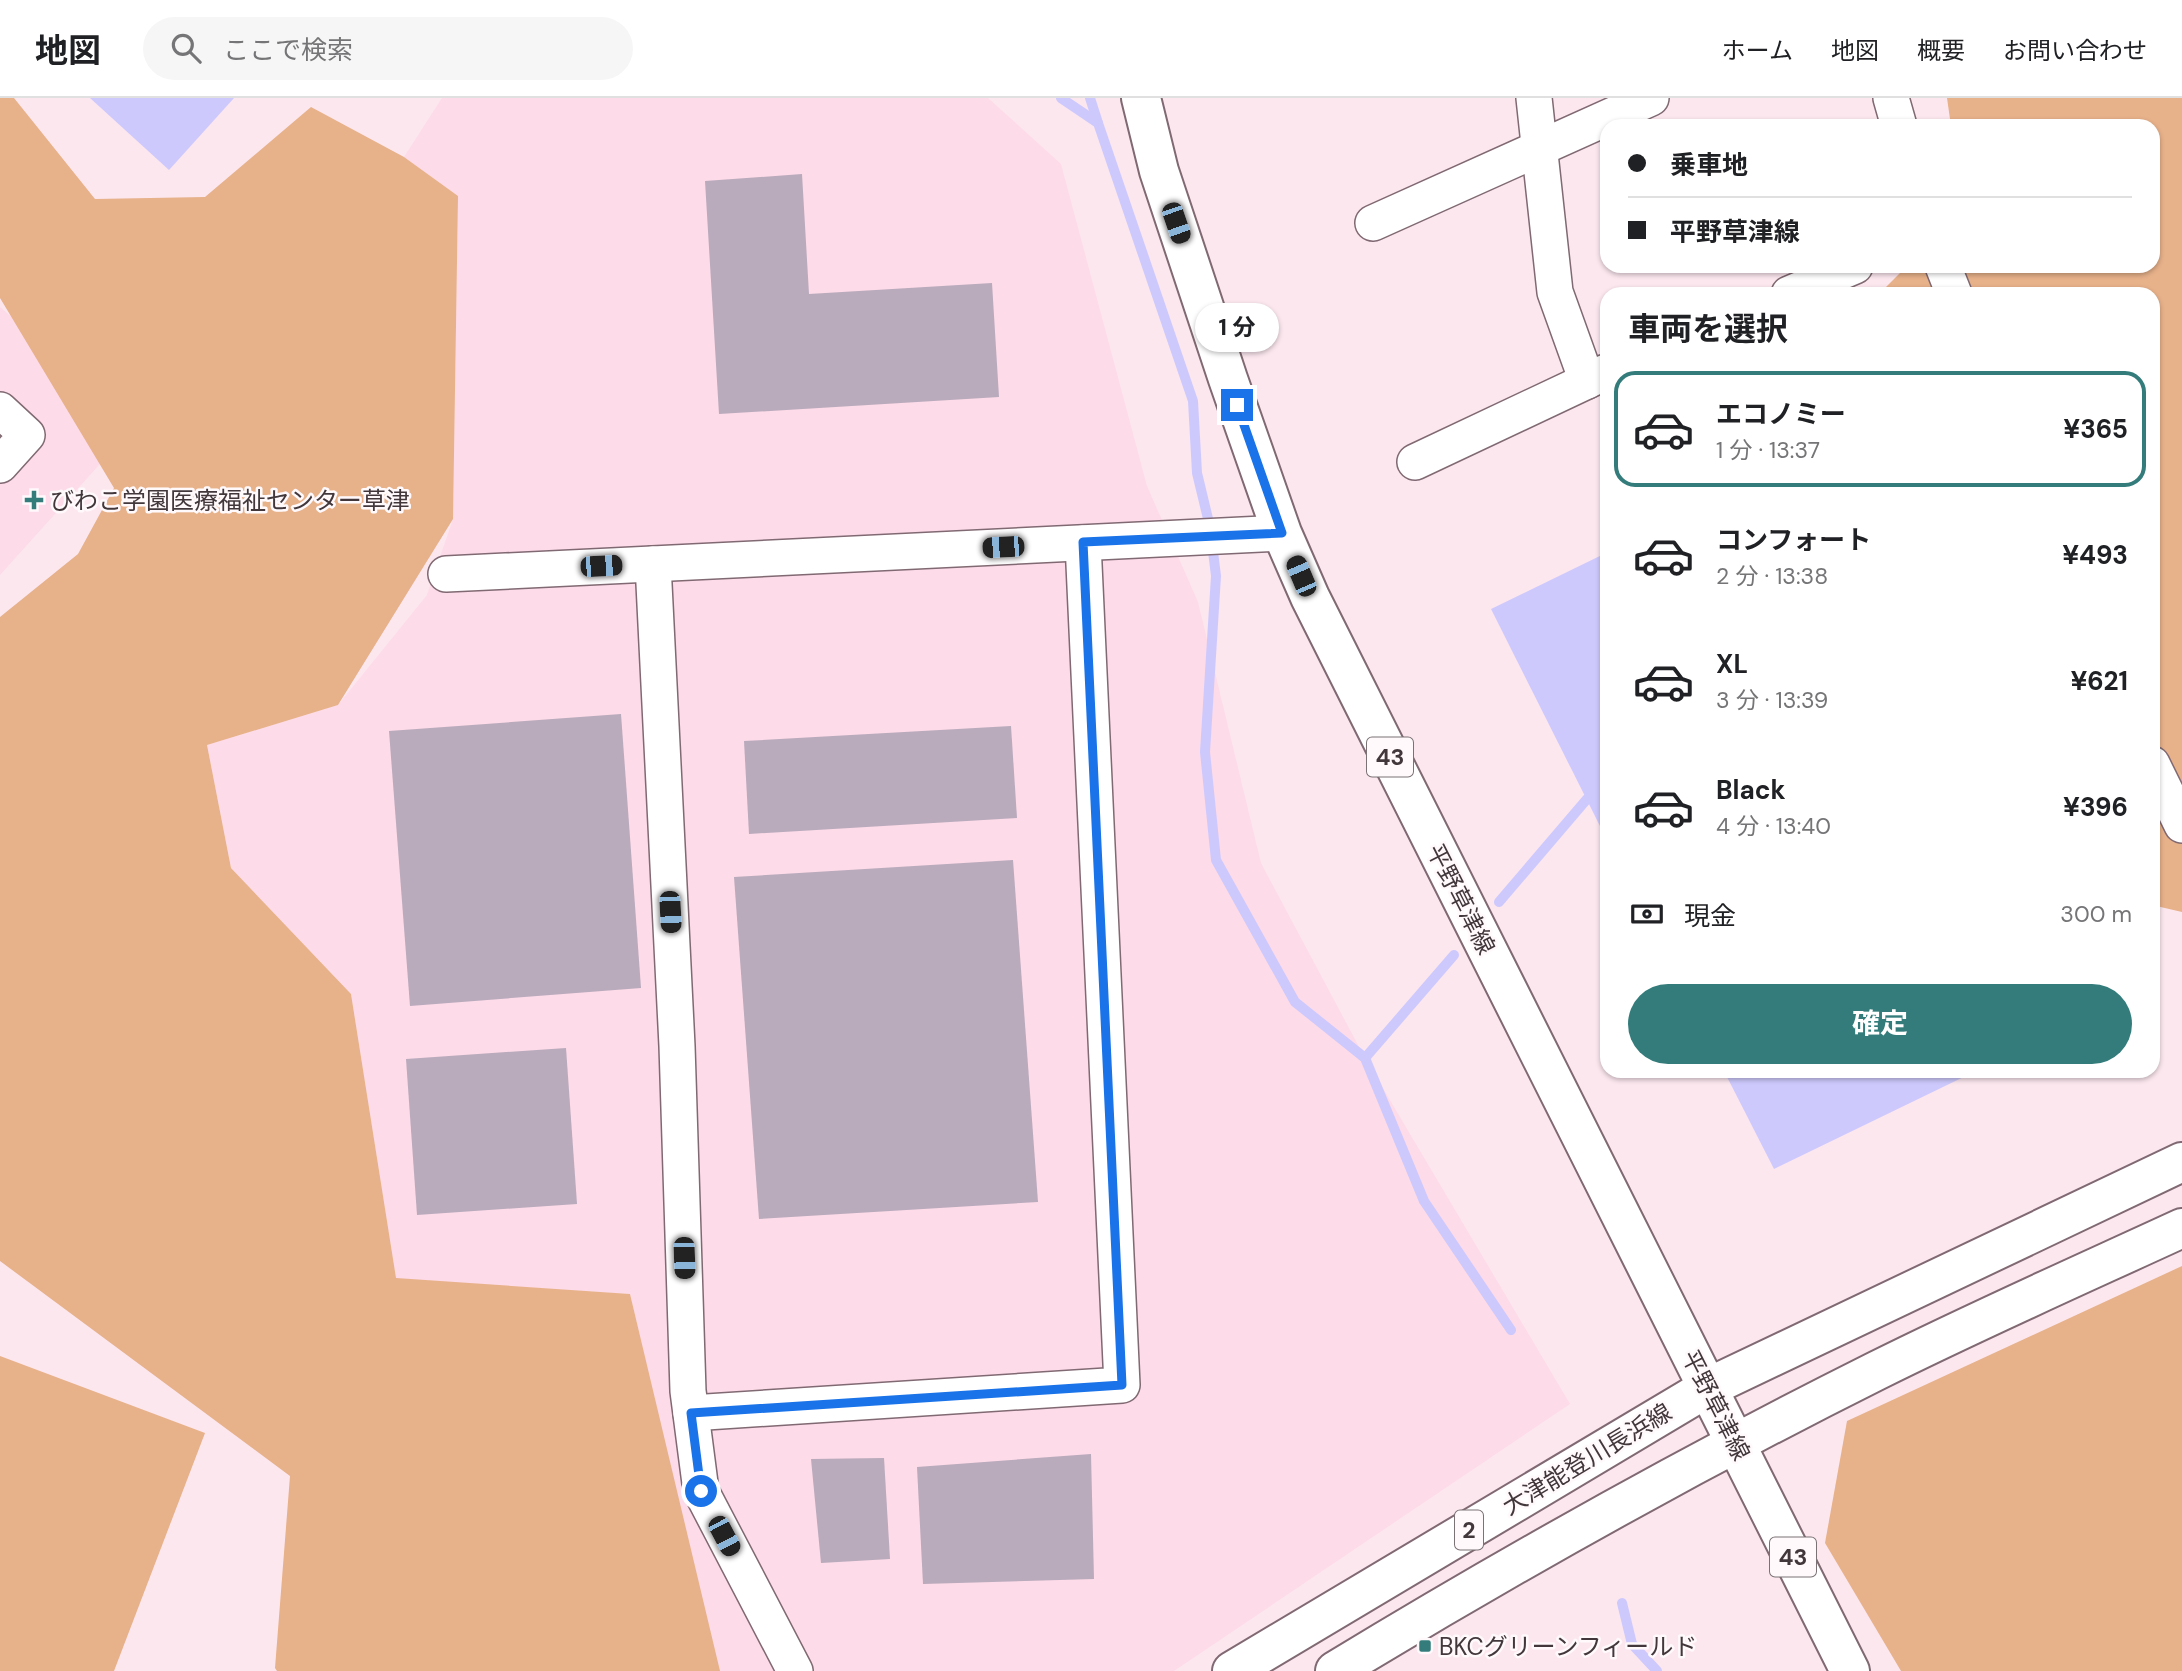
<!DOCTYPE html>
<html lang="ja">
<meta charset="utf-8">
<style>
:root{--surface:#fff;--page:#f6f6f6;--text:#202124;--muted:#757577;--line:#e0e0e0;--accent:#337c7b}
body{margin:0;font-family:"DM Sans","Noto Sans JP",sans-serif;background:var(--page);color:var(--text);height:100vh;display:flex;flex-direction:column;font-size:26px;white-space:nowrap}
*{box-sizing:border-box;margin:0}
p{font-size:23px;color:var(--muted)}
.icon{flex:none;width:38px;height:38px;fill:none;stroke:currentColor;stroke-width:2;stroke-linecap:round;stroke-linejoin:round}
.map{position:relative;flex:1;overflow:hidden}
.drawer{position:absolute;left:1600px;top:189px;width:560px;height:791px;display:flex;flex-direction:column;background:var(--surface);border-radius:21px;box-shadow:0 2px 5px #0004}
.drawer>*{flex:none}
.banner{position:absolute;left:1600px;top:21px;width:560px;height:154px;border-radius:21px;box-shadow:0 2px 5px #0004;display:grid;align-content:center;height:154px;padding:0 28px;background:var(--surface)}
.end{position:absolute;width:32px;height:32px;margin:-16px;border:9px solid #1a73e8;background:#fff;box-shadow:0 0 0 4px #fff}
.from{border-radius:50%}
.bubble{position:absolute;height:49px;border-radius:24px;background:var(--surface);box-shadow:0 2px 5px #0004;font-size:23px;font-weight:700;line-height:49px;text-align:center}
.car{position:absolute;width:21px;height:42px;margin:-21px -10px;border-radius:9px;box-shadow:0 0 5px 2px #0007;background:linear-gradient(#222 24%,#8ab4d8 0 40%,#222 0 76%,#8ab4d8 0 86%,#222 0)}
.banner b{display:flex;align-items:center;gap:24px;height:66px;font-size:26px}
.banner b+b{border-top:2px solid var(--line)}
.banner i{width:18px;height:18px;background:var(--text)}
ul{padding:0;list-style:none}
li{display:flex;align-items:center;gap:21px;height:116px;margin:0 14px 10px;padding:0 14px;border:4px solid transparent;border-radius:21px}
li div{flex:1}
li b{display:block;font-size:26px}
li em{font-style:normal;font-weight:700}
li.on{border-color:var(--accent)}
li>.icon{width:63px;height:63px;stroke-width:1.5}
h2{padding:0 28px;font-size:32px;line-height:84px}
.pay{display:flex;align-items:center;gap:18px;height:77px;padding:0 28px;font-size:26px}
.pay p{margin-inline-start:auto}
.button{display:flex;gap:14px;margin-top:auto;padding:14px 28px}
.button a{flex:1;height:80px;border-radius:42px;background:var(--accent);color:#fff;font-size:28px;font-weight:700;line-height:80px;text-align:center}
header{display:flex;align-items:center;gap:42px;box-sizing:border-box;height:98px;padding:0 35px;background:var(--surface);border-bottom:2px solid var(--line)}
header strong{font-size:33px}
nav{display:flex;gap:38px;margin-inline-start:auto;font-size:24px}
.search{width:490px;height:63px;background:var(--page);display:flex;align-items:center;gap:18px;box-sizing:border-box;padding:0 24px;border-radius:38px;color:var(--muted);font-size:26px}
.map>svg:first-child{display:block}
</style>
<header>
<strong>地図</strong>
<div class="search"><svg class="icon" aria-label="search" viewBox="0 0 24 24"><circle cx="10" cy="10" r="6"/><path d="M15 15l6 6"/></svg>ここで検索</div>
<nav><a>ホーム</a><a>地図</a><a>概要</a><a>お問い合わせ</a></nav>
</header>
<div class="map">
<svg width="2182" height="1573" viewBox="0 0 2182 1573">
<rect width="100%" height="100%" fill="#fce7ef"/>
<g fill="#fddbe8">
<polygon points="442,0 988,0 1061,66 1147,388 1198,504 1261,765 1365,960 1570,1306 1174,1573 718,1573 630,1196 396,1181 351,896 231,770 207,647 338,607 427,497 453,421 458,98 404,59"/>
<polygon points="0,209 135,327 0,477"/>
</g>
<g fill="#e7b18a">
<polygon points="0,0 14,0 95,101 205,99 311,9 404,59 458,98 453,421 338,607 207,647 231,770 351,896 396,1180 630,1196 720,1573 277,1573 275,1570 290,1378 0,1163 0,519 78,456 114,390 0,200"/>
<polygon points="1947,0 2182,0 2182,814 2152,807 2152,196 1879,196 1907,168 2152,168 2152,28 1951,28"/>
<polygon points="2182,1168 2182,1573 1901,1573 1825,1445 1847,1323"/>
<polygon points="0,1258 205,1335 114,1573 0,1573"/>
</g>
<g fill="#cec9fd">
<polygon points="90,0 234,0 169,72"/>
<polygon points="1606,455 1606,740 1491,511"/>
<polygon points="1724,973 1976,973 1774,1071"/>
</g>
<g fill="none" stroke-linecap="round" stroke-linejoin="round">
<g stroke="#cec9fd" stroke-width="10">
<polyline points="1061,0 1098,25 1193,303 1197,375 1210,429 1216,478 1205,654 1216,762 1295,904 1365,960 1424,1103 1511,1232"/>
<polyline points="1090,0 1098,25"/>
<polyline points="1499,804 1587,701"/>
<polyline points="1365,960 1454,857"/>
<polyline points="1622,1505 1632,1546 1657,1573"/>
</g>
</g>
<g fill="#b9aabc">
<polygon points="802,76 809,196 992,185 999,299 719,316 705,83"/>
<polygon points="621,616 641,890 410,908 389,633"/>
<polygon points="1011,628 1017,720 749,736 744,643"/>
<polygon points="1013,762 1038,1104 759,1121 734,779"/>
<polygon points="566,950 577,1106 417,1117 406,961"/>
<polygon points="1091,1356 1094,1481 923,1486 917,1369"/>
<polygon points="884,1360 890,1461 821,1465 811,1361"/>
</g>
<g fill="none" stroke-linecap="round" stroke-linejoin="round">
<defs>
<g id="minor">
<polyline points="1534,0 1555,194 1587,283"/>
<polyline points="1891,0 1899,28"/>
<polyline points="1373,125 1651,0"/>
<polyline points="1943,168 1954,196"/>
<polyline points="1789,196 1855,168"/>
<polyline points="0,312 27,337 0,367"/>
<polyline points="1415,364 1606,274"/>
<polyline points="653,466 677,948 688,1293 701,1393 795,1573"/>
<polyline points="446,476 1282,435"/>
<polyline points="2152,666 2182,727"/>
<polyline points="691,1315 1122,1287 1083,445"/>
</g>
<g id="major">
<polyline points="1141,0 1159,73 1228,281 1282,435 1310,499 1850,1573"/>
<polyline points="1232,1573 1707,1290 2182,1064"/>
<path d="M1335,1573C1511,1466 1692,1365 1876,1273C1976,1223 2080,1177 2182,1130"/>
</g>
</defs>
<use href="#minor" stroke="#806972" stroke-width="38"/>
<use href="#major" stroke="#806972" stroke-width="42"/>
<use href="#minor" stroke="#fff" stroke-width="35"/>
<use href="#major" stroke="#fff" stroke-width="38"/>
</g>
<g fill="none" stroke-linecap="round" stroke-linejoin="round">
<polyline stroke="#1a73e8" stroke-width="9" points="701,1393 691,1315 1122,1287 1083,444 1282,435 1237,307"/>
</g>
<g fill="#337c7b" stroke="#fff9fb" stroke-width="2.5">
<path d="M30.5 391.5h7v7h7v7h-7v7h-7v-7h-7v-7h7z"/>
<rect x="1418" y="1541" width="14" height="14" rx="3.5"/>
</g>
<g text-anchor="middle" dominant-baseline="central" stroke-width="5" stroke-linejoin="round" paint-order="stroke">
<g fill="#fff9fb" stroke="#7b7275" stroke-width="2">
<rect x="1367" y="639.5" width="46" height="39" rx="5"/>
<rect x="1455" y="1412.5" width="28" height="39" rx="5"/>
<rect x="1770" y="1439.5" width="46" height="39" rx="5"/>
</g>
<g font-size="23" font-weight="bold" fill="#42383c">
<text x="1390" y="659">43</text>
<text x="1469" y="1432">2</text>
<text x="1793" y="1459">43</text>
</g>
<g font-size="24" fill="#42383c" stroke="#fff9fb" text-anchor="start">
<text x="50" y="402">びわこ学園医療福祉センター草津</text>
<text x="1439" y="1548">BKCグリーンフィールド</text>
</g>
<g font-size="24" fill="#42383c" stroke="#fff9fb">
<text transform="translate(1461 801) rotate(63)">平野草津線</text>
<text transform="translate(1716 1307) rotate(63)">平野草津線</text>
<text transform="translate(1587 1361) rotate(-31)">大津能登川長浜線</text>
</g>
</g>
</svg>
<i class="end from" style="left:701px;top:1393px"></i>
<i class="end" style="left:1237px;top:307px"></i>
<div class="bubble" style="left:1195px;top:205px;width:84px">1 分</div>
<i class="car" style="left:1176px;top:125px;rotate:161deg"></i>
<i class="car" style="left:1003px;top:449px;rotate:267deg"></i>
<i class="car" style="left:601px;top:468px;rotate:87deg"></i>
<i class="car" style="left:1301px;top:478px;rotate:337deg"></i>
<i class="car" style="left:670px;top:814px;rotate:177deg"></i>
<i class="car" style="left:684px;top:1160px;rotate:178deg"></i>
<i class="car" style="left:724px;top:1438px;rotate:152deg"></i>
<div class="banner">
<b><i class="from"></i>乗車地</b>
<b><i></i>平野草津線</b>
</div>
<section class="drawer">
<h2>車両を選択</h2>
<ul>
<li class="on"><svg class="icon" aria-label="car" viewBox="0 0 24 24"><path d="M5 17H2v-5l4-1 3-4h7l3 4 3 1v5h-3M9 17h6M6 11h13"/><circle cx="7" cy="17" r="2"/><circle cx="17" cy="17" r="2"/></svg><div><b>エコノミー</b><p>1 分 · 13:37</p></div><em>¥365</em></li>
<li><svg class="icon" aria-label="car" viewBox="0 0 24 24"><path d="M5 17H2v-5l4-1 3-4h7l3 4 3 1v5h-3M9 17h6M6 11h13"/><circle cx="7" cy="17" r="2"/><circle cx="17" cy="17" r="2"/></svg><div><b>コンフォート</b><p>2 分 · 13:38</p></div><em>¥493</em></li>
<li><svg class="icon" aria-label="car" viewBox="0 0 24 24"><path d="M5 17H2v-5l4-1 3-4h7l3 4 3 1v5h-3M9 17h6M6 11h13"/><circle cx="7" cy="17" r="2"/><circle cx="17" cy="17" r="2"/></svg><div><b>XL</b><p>3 分 · 13:39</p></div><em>¥621</em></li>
<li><svg class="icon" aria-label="car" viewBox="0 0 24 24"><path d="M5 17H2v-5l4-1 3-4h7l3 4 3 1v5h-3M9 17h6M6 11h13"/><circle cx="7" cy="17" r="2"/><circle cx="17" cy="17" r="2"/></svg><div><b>Black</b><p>4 分 · 13:40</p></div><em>¥396</em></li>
</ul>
<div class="pay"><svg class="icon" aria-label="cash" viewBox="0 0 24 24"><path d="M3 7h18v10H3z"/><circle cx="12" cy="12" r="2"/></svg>現金<p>300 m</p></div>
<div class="button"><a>確定</a></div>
</section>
</div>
